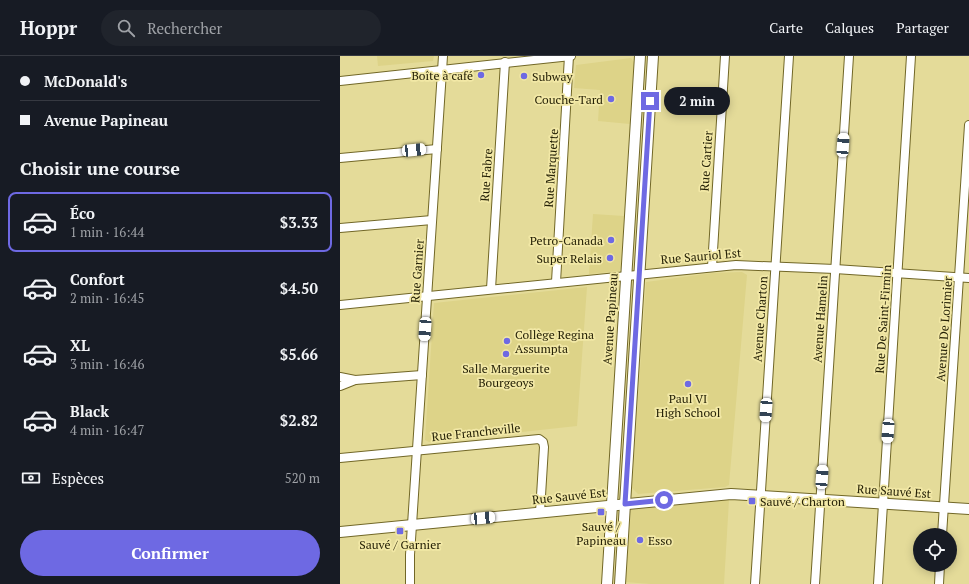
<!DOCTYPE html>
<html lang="fr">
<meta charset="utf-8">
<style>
:root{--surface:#171b24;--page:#20242c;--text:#f1f3f6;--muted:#9ea1a6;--line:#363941;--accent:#6e69e3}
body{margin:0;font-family:"PT Serif",serif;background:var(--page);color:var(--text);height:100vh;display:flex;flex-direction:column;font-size:15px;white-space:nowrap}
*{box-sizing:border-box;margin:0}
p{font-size:13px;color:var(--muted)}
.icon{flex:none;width:22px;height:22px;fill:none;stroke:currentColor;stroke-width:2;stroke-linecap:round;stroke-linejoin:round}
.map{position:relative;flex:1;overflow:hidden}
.drawer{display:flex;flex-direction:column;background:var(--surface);width:340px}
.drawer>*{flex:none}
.hud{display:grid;align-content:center;height:88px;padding:0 20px;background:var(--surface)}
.buttons{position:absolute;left:573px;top:472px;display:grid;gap:8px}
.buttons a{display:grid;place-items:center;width:44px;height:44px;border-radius:50%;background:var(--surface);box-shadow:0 2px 10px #0003;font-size:20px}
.end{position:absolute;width:18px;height:18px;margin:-9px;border:5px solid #6e69e3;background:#fff;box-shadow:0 0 0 2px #fff}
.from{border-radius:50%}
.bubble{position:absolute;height:28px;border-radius:14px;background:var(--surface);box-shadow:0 2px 10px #0003;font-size:13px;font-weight:800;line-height:28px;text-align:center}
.car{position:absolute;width:12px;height:24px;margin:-12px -6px;border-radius:5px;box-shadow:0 0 3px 1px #0007;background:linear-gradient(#fff 24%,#345 0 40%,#fff 0 76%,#345 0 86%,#fff 0)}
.hud b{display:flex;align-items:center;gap:14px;height:38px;font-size:15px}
.hud b+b{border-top:1px solid var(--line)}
.hud i{width:10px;height:10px;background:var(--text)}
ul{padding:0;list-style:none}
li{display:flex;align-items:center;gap:12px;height:60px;margin:0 8px 6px;padding:0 12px;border:2px solid transparent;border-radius:8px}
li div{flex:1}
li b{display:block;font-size:15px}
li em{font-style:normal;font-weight:800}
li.on{border-color:var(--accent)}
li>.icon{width:36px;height:36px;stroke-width:1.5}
h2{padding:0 20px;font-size:18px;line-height:48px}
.pay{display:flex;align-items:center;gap:10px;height:44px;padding:0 20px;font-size:15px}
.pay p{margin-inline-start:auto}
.primary-button{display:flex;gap:8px;margin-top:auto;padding:8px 20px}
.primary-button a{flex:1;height:46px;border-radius:24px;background:var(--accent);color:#fff;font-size:16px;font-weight:800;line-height:46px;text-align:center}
header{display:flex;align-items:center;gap:24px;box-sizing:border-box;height:56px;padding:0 20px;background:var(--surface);border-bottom:1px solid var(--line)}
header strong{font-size:19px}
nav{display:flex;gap:22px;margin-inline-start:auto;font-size:14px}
.search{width:280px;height:36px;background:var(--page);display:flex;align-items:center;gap:10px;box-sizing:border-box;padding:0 14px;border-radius:22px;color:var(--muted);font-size:15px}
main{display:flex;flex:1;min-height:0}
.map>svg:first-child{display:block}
</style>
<header>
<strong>Hoppr</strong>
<div class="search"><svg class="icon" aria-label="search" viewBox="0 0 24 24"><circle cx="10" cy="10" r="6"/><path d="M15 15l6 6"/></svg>Rechercher</div>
<nav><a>Carte</a><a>Calques</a><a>Partager</a></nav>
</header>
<main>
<section class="drawer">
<div class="hud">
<b><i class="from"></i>McDonald's</b>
<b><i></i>Avenue Papineau</b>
</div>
<h2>Choisir une course</h2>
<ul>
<li class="on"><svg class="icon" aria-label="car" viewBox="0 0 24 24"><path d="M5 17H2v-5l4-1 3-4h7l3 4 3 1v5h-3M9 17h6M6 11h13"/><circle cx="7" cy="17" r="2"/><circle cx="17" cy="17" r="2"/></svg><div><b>Éco</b><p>1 min · 16:44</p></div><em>$3.33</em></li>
<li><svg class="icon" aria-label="car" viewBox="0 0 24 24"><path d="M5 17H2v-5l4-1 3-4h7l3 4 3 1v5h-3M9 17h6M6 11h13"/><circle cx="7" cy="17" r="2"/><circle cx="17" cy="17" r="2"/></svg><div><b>Confort</b><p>2 min · 16:45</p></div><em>$4.50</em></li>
<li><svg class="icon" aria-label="car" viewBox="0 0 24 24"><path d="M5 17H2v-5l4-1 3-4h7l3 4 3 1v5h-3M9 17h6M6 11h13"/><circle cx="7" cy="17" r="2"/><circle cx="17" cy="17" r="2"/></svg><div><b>XL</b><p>3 min · 16:46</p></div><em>$5.66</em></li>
<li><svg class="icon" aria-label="car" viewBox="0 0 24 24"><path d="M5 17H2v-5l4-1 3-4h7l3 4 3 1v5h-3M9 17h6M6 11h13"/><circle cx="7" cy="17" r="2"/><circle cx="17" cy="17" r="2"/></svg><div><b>Black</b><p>4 min · 16:47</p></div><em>$2.82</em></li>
</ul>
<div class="pay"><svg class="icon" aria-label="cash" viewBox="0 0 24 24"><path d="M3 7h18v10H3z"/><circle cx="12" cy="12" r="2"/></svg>Espèces<p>520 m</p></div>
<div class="primary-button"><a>Confirmer</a></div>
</section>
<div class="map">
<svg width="629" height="528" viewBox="0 0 629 528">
<rect width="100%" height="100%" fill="#e4db99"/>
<g fill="#ddd388">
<polygon points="37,0 94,0 93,5 38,10"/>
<polygon points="291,2 294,6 290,68 258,65 260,34 234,32 236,9"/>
<polygon points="253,158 284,160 281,212 279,215 249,218"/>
<polygon points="373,217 402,216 407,219 389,429 385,431 298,438 292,432 306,226"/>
<polygon points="247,231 237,370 89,386 85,384 94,247"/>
<polygon points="389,444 384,528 311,528 285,526 291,454"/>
</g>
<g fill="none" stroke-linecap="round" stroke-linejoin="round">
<defs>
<g id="minor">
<polyline points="0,25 231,0"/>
<polyline points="0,102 97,93"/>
<polyline points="0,172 92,164"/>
<polyline points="372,211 385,0"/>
<polyline points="216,226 229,0"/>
<polyline points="151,233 165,6"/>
<polyline points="0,249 396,209 495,213 629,222"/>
<polyline points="0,321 15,324"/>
<polyline points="0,330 15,324 82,319"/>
<polyline points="0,402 199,383 203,386 204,391 200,456"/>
<polyline points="602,479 629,69"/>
<polyline points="70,528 70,499 103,0"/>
<polyline points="415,528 449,0"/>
<polyline points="475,528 509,0"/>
<polyline points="538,528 571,0"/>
<polyline points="599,528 600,509"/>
</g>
<g id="major">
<polyline points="0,476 391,438 629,453"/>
<polyline points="267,528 300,0"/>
<polyline points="280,528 313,0"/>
</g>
</defs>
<use href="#minor" stroke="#716727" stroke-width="10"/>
<use href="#major" stroke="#716727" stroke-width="12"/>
<use href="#minor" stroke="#fff" stroke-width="8"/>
<use href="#major" stroke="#fff" stroke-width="10"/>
</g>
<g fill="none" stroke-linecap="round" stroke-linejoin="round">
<polyline stroke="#6e69e3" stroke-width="5" points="310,45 285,448 324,444"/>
</g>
<g fill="#6e69e3" stroke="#f2e8a6" stroke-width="1.5">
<circle cx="141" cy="19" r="4"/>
<circle cx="184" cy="20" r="4"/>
<circle cx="271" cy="43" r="4"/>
<circle cx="271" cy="184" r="4"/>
<circle cx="270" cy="202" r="4"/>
<circle cx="167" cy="285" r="4"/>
<circle cx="166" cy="298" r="4"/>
<circle cx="348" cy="328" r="4"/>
<rect x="408" y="441" width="8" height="8" rx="2"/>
<rect x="257" y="452" width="8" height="8" rx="2"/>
<rect x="56" y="471" width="8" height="8" rx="2"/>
<circle cx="300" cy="484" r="4"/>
</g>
<g text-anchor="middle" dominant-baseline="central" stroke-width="3.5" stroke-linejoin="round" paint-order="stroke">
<g font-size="12" fill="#262207" stroke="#f2e8a6" text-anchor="end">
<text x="133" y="19">Boîte à café</text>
<text x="192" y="20" text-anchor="start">Subway</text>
<text x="263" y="43">Couche-Tard</text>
<text x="263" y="184">Petro-Canada</text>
<text x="262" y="202">Super Relais</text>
<text x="175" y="278" text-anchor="start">Collège Regina<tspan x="175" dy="14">Assumpta</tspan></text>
<text x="166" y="312" text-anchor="middle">Salle Marguerite<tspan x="166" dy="14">Bourgeoys</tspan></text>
<text x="348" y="342" text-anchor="middle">Paul VI<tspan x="348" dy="14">High School</tspan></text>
<text x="420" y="445" text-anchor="start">Sauvé / Charton</text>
<text x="261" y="470" text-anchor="middle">Sauvé /<tspan x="261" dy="14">Papineau</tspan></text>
<text x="308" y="484" text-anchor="start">Esso</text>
<text x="60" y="488" text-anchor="middle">Sauvé / Garnier</text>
</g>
<g font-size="12" fill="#262207" stroke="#f2e8a6">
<text transform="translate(366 105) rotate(-86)">Rue Cartier</text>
<text transform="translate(211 112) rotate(-86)">Rue Marquette</text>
<text transform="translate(146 119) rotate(-86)">Rue Fabre</text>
<text transform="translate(361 200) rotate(-5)">Rue Sauriol Est</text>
<text transform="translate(77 215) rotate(-86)">Rue Garnier</text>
<text transform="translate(270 263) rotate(-86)">Avenue Papineau</text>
<text transform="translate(420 263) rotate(-86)">Avenue Charton</text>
<text transform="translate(480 263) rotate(-86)">Avenue Hamelin</text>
<text transform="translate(543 263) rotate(-86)">Rue De Saint-Firmin</text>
<text transform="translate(604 273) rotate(-86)">Avenue De Lorimier</text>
<text transform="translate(136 376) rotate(-6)">Rue Francheville</text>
<text transform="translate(554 435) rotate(4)">Rue Sauvé Est</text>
<text transform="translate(229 440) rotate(-6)">Rue Sauvé Est</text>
</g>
</g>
</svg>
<div class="buttons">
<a><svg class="icon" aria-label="locate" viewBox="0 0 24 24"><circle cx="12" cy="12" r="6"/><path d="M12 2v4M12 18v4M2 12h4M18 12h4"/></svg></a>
</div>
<i class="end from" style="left:324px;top:444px"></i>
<i class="end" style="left:310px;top:45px"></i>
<div class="bubble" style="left:324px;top:31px;width:66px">2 min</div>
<i class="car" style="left:503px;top:89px;rotate:4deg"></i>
<i class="car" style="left:74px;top:94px;rotate:84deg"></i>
<i class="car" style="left:85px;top:273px;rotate:184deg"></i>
<i class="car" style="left:426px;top:354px;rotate:184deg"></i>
<i class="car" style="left:548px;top:375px;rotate:184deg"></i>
<i class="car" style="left:482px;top:421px;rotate:4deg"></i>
<i class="car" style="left:143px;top:462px;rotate:85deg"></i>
</div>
</main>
